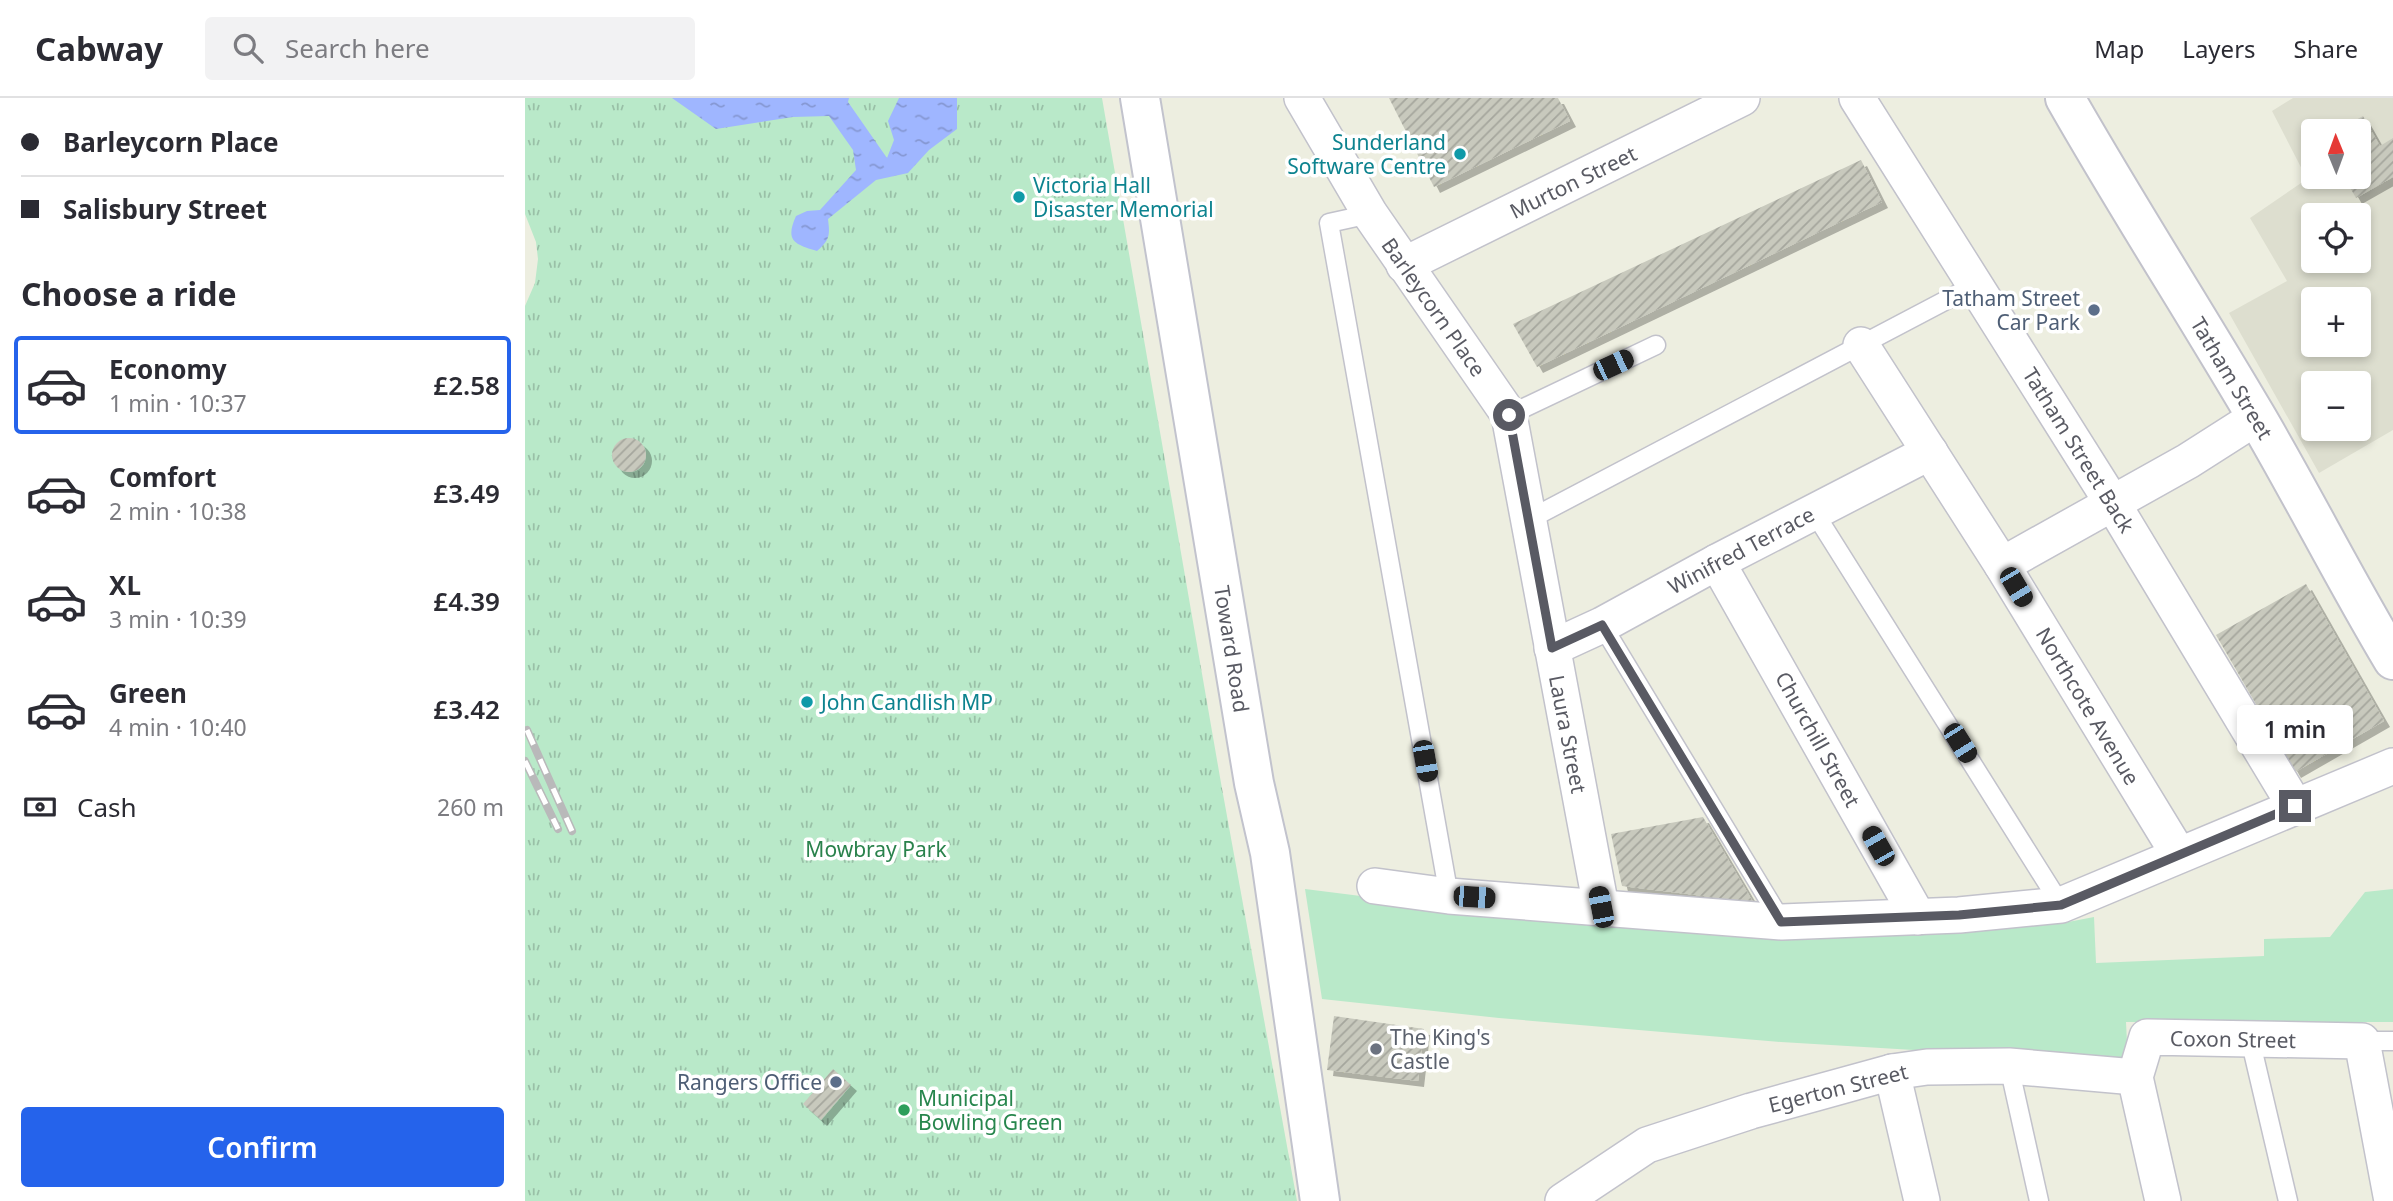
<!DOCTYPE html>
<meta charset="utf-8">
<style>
:root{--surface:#fff;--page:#f2f2f3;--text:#2b2b33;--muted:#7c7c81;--line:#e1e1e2;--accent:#2563eb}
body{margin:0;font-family:"Noto Sans",sans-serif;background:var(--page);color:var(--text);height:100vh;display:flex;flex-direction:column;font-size:26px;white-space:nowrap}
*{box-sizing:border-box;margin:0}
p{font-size:23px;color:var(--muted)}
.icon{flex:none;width:38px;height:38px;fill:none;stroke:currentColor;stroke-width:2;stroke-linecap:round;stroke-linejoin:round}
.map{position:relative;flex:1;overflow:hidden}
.drawer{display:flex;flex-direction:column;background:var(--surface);width:525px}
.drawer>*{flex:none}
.banner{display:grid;align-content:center;height:154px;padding:0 21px;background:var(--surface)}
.needle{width:46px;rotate:359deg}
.controls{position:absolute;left:1776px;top:21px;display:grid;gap:14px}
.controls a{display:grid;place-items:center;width:70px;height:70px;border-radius:7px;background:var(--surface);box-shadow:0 4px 10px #0003;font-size:35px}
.end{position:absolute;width:32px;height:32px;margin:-16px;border:9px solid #595a63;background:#fff;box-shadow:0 0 0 4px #fff}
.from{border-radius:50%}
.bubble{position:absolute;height:49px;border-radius:7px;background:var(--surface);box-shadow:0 4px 10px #0003;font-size:23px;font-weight:600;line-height:49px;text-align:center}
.car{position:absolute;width:21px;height:42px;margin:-21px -10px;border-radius:9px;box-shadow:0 0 5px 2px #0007;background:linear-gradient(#222 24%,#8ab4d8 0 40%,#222 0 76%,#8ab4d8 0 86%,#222 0)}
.banner b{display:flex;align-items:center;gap:24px;height:66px;font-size:26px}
.banner b+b{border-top:2px solid var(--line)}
.banner i{width:18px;height:18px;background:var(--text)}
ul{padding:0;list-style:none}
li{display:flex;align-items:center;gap:21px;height:98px;margin:0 14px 10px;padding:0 7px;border:4px solid transparent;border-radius:7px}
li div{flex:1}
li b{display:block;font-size:26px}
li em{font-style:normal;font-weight:600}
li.selected{border-color:var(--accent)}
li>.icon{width:63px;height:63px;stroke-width:1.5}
h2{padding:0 21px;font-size:32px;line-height:84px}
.pay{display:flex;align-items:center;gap:18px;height:77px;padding:0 21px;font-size:26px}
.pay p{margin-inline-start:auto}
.button{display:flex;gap:14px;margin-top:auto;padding:14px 21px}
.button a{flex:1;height:80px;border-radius:7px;background:var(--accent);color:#fff;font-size:28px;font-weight:600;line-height:80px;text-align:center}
header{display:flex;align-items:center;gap:42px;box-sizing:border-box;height:98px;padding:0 35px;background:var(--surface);border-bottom:2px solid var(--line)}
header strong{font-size:33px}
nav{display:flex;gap:38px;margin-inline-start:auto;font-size:24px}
.search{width:490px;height:63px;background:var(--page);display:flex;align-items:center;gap:18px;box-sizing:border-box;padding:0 24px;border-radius:7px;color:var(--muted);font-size:26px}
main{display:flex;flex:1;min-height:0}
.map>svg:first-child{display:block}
</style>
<header>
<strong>Cabway</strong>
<div class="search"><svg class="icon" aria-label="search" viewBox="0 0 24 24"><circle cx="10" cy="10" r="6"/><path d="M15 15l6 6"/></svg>Search here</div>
<nav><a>Map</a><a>Layers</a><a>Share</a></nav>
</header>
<main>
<section class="drawer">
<div class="banner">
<b><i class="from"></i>Barleycorn Place</b>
<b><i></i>Salisbury Street</b>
</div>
<h2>Choose a ride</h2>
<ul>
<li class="selected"><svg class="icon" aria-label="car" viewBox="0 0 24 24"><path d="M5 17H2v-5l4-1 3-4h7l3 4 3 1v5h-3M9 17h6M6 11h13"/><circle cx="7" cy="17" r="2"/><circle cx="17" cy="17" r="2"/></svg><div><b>Economy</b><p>1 min · 10:37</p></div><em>£2.58</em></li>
<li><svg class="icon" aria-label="car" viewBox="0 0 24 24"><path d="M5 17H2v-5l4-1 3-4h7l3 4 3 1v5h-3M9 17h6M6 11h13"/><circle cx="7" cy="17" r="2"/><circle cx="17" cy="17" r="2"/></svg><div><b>Comfort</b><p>2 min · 10:38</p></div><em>£3.49</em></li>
<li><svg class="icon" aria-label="car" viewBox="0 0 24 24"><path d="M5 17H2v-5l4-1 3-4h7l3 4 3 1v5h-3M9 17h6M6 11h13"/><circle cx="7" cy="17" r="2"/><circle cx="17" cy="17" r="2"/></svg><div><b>XL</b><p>3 min · 10:39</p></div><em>£4.39</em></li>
<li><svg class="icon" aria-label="car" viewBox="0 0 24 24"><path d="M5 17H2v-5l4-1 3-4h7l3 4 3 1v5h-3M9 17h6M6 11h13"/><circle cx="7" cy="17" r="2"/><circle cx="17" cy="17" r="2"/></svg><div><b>Green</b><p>4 min · 10:40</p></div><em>£3.42</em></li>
</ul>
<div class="pay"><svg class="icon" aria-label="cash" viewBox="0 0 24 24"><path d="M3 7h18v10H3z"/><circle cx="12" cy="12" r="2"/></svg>Cash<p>260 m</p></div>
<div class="button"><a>Confirm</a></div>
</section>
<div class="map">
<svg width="1868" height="1103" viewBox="0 0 1868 1103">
<defs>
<pattern id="park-tufts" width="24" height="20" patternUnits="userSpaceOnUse" patternTransform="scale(1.75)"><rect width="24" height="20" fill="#b9e9c9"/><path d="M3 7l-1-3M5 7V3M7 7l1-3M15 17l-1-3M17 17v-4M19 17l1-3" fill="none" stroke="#99c0a7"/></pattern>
<pattern id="water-ripples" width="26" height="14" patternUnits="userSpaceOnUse" patternTransform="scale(1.75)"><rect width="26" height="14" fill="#9fb6ff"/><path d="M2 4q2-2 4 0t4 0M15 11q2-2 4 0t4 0" fill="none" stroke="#8597d2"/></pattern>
<pattern id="building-hatch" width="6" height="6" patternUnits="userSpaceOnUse" patternTransform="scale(1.75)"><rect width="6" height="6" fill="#c8c9bd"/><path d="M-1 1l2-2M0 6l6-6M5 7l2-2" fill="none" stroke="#a5a69d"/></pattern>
<filter id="shadow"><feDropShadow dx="6" dy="6" stdDeviation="0" flood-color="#0004"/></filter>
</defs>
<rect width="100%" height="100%" fill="#edeee0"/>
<path fill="#dddecf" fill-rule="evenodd" d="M1768,0H1868V332L1794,375L1704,215L1762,183L1725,120L1782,81L1747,13ZM1788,33H1834V79H1788ZM1788,117H1834V163H1788ZM1788,201H1834V247H1788ZM1788,285H1834V331H1788Z"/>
<polygon fill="#b9e9c9" points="780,791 1067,827 1196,838 1279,842 1538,825 1569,819 1571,865 1739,858 1739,841 1805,839 1840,794 1868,791 1868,924 1601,924 1603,965 1256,944 974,920 797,901"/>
<polygon fill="url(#park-tufts)" points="0,0 577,0 696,685 772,1103 0,1103 0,208 10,185 13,161 11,144 0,116"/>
<path fill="url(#water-ripples)" d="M147,0H324L323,4L362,60L369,42L363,23L374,0H432V31L404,52L383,75L351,82L303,121C305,137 305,142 292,153C269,146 260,143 271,118L282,113L295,112L331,72L328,52L304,18L268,19L191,31Z"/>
<g fill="url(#building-hatch)" filter="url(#shadow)">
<polygon points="864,0 1033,0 1045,23 909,89"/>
<polygon points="1838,18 1855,48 1868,40 1868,79 1831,100 1819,79 1834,79 1834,33 1811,33"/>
<polygon points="1336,62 1357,104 1012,269 988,226"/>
<circle cx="104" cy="357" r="17"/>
<polygon points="1781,486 1859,623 1770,674 1691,537"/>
<polygon points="1178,719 1228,804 1097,788 1086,736"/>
<polygon points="809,918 899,931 893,983 802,972"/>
<polygon points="308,971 326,987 296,1022 278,1006"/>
</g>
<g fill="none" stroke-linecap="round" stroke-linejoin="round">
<defs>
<g id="service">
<polyline points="845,116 804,125 924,798"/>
<polyline points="984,317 1131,247"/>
<polyline points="1289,414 1536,807"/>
<polyline points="1003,422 1450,187"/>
<polyline points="1077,527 1257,824"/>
<polyline points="1725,941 1763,1103"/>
<polyline points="1837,943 1868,943"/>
<polyline points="1484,968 1514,1103"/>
</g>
<g id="minor">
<polyline points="777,0 845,116 984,317 1076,809"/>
<polyline points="1332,0 1588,406 1770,708"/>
<polyline points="879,167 1217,0"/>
<polyline points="1336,247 1477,467 1654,757"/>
<polyline points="1192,464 1393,819"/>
<polyline points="1477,467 1663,363 1732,319"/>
<polyline points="1027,550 1077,527 1192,464 1405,354"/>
<polyline points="850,788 924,798 1257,824 1434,817 1536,807 1868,668"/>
<polyline points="1367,974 1397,1103"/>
<polyline points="1038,1103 1122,1047 1226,1013 1367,974 1402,969 1484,968 1610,979"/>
<polyline points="1638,1103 1610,979 1622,939 1837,943 1867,1103"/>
</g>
<path id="tertiary" d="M1540,0C1601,107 1668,211 1731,318C1778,398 1820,482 1868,562"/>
<polyline id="secondary" points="615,0 729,685 745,755 795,1103"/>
</defs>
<use href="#service" stroke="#c2c2cb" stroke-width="21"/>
<use href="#minor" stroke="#c2c2cb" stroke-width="38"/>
<use href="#tertiary" stroke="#c2c2cb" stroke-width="42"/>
<use href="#secondary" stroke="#c2c3cd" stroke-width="42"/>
<use href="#service" stroke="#fff" stroke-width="18"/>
<use href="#minor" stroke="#fff" stroke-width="35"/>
<use href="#tertiary" stroke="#fff" stroke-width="38"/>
<use href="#secondary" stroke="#fff" stroke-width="38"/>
<defs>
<g id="rail">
<polyline points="2,632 47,733"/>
<polyline points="0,663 33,731"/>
</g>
</defs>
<use href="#rail" stroke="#b9b9ba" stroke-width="8"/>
<use href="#rail" stroke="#fff" stroke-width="5" stroke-dasharray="16" stroke-linecap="butt"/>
</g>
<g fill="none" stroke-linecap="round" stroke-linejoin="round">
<polyline stroke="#595a63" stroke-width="9" points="984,317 1027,550 1077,527 1256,824 1434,817 1536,807 1770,708"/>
</g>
<g fill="#0f9aa8" stroke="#fff" stroke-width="2.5">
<circle cx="935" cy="56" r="7"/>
<circle cx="494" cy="99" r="7"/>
<circle cx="282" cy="604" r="7"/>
</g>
<g fill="#5c6f8a" stroke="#fff" stroke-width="2.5">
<circle cx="1569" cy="212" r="7"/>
<circle cx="311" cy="984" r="7"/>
</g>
<circle fill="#6b7280" stroke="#fff" stroke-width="2.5" cx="851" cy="951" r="7"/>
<circle fill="#2e9e5b" stroke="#fff" stroke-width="2.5" cx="379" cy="1012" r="7"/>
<g text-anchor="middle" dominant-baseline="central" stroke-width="7" stroke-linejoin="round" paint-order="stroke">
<g font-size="21" fill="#0d838f" stroke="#fff" text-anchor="start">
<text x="921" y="44" text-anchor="end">Sunderland<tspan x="921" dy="24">Software Centre</tspan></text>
<text x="508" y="87">Victoria Hall<tspan x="508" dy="24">Disaster Memorial</tspan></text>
<text x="296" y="604">John Candlish MP</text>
</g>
<g font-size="21" fill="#595a63" stroke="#fff">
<text transform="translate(1048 84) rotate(-26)">Murton Street</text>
<text transform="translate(909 209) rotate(55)">Barleycorn Place</text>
<text transform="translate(1707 280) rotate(59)">Tatham Street</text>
<text transform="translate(1554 352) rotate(58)">Tatham Street Back</text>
<text transform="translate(1216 452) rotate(-28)">Winifred Terrace</text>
<text transform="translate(707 551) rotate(81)">Toward Road</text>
<text transform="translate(1563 608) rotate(59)">Northcote Avenue</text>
<text transform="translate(1043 636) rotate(79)">Laura Street</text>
<text transform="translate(1293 641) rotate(61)">Churchill Street</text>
<text transform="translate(1708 941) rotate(1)">Coxon Street</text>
<text transform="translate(1313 990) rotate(-14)">Egerton Street</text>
</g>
<g font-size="21" fill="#4e5e75" stroke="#fff" text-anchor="end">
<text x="1555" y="200">Tatham Street<tspan x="1555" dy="24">Car Park</tspan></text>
<text x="297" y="984">Rangers Office</text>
</g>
<g font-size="21" fill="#2a824c" stroke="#fff">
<text x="351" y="751">Mowbray Park</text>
</g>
<g font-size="21" fill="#5b616d" stroke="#fff" text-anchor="start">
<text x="865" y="939">The King's<tspan x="865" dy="24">Castle</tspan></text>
</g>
<g font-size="21" fill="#27864d" stroke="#fff" text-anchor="start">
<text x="393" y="1000">Municipal<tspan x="393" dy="24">Bowling Green</tspan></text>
</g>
</g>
</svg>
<div class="controls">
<a><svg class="needle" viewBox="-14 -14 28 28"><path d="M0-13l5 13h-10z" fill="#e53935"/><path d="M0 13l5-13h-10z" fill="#7c7c81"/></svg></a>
<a><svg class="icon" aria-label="locate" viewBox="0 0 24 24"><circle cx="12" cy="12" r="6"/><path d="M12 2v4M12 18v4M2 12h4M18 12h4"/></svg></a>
<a>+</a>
<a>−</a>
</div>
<i class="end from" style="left:984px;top:317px"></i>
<i class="end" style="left:1770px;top:708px"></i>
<div class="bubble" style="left:1712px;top:607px;width:116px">1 min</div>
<i class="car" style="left:1088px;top:267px;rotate:65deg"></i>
<i class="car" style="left:1491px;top:489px;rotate:149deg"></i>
<i class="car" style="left:1435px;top:645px;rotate:148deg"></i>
<i class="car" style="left:900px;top:663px;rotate:170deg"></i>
<i class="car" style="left:1353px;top:748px;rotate:330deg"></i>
<i class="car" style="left:949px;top:799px;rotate:94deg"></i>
<i class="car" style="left:1076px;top:809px;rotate:349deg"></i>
</div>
</main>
